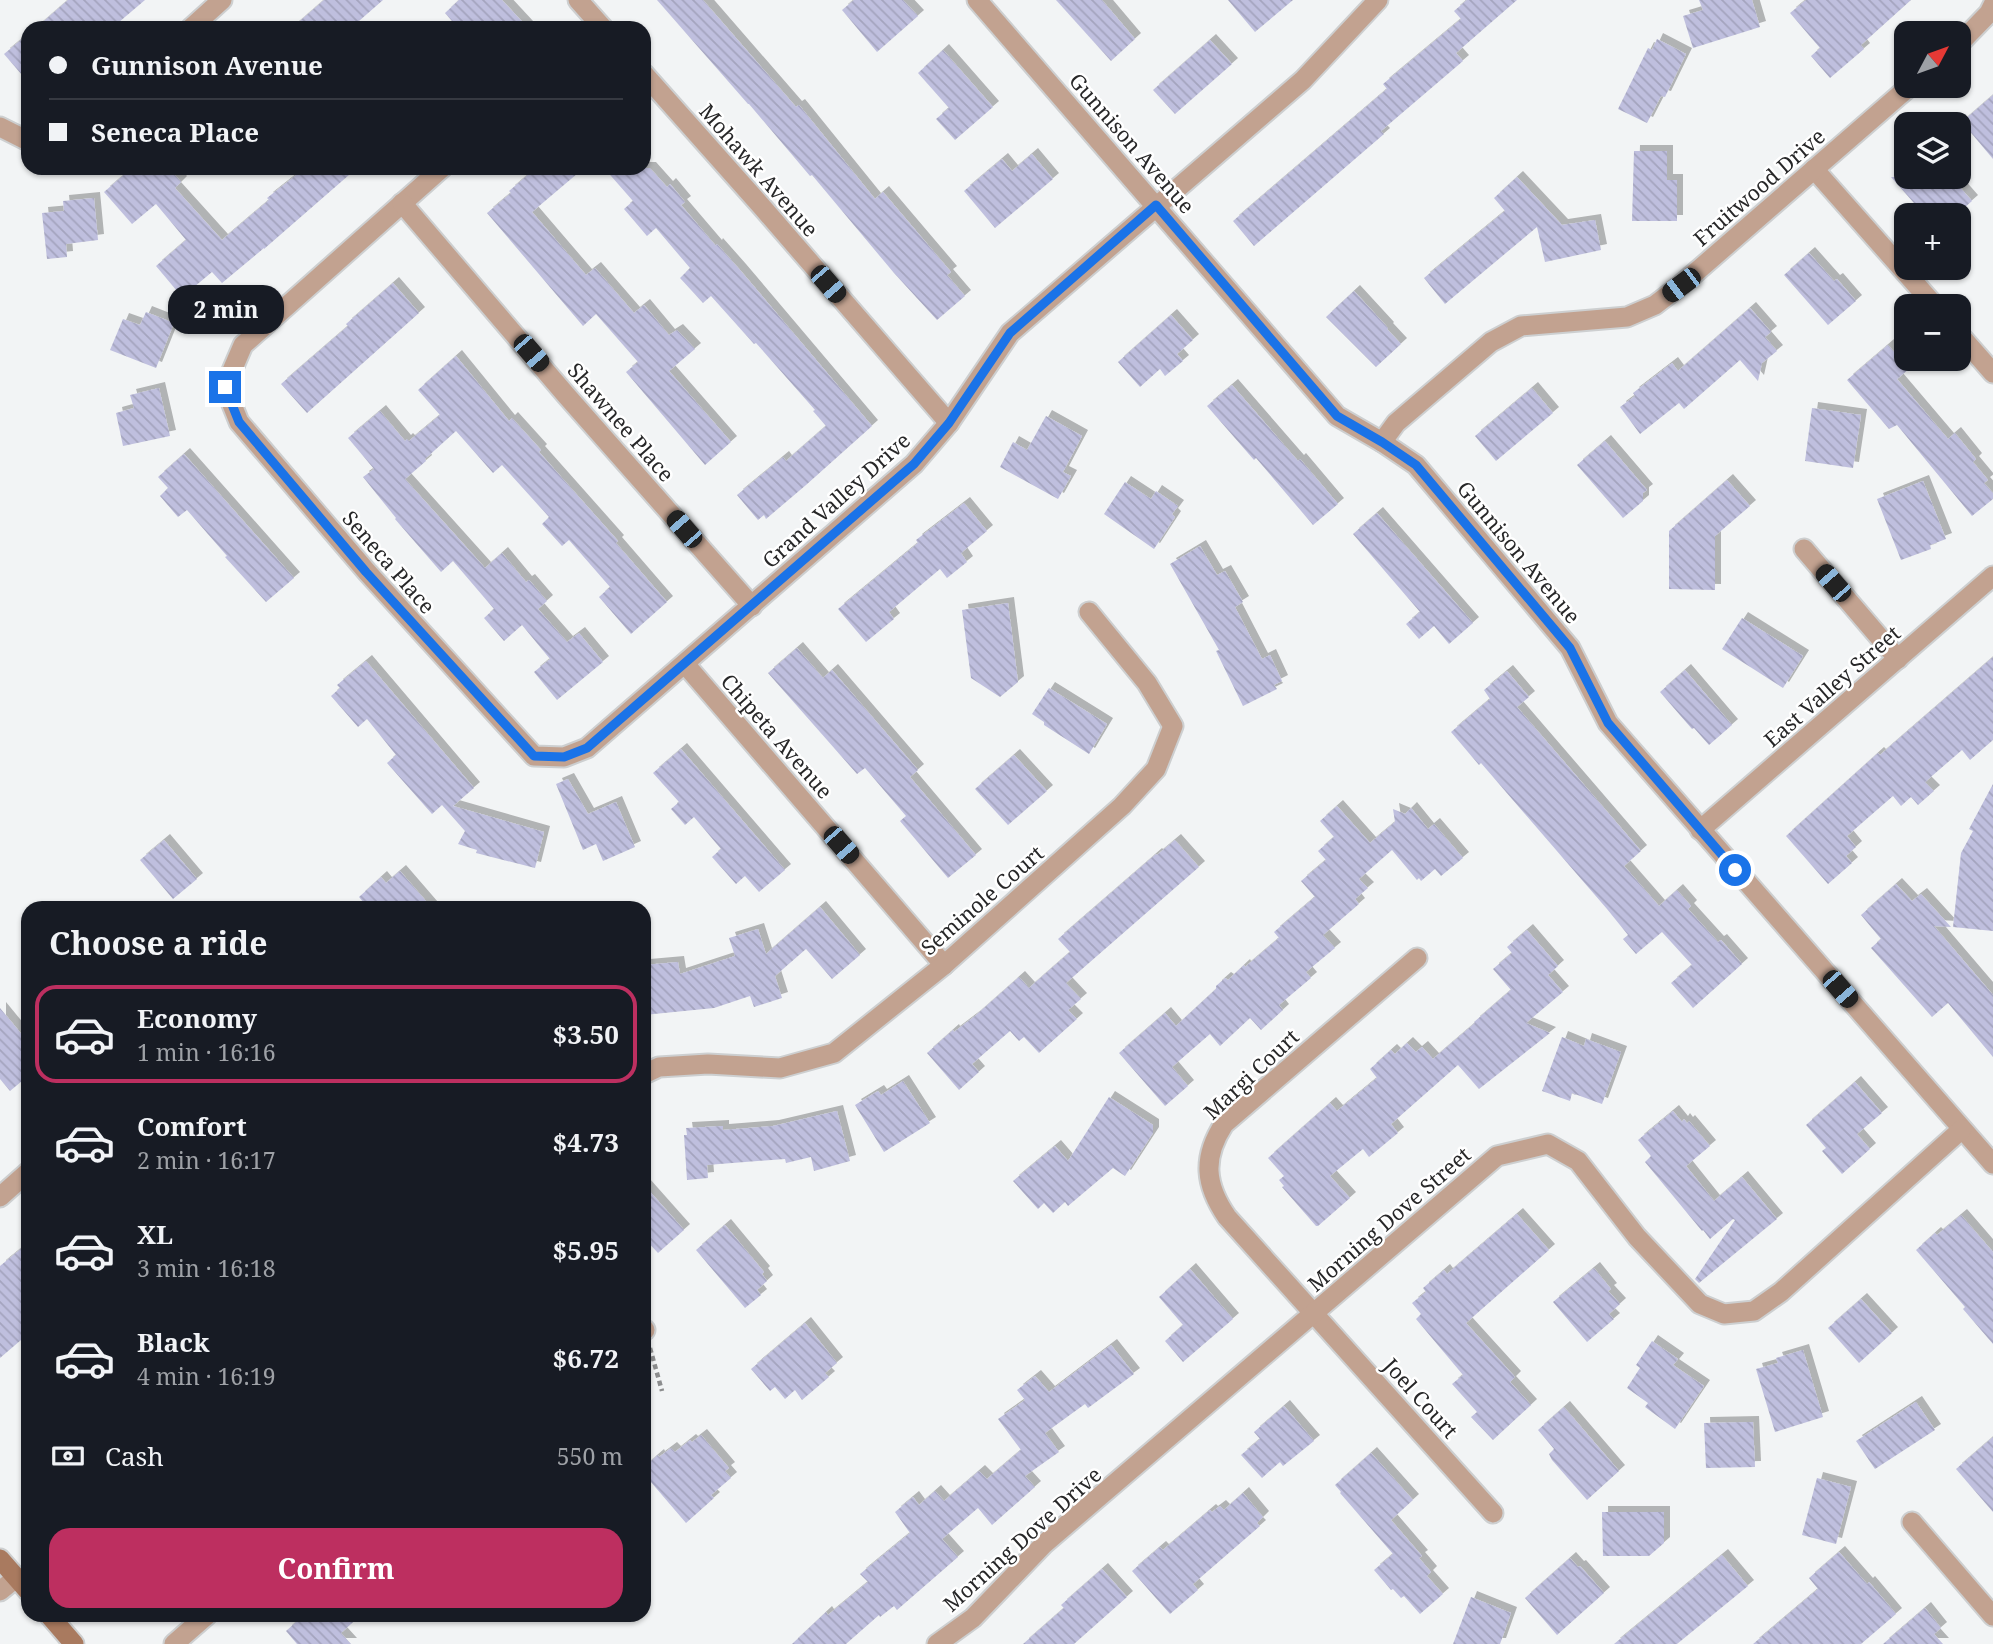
<!DOCTYPE html>
<meta charset="utf-8">
<style>
:root{--surface:#171b24;--page:#242831;--text:#f1f3f6;--muted:#9ea1a6;--line:#363941;--accent:#bd2f60}
body{margin:0;font-family:"Noto Serif",serif;background:var(--page);color:var(--text);height:100vh;display:flex;flex-direction:column;font-size:26px;white-space:nowrap}
*{box-sizing:border-box;margin:0}
p{font-size:23px;color:var(--muted)}
.icon{flex:none;width:38px;height:38px;fill:none;stroke:currentColor;stroke-width:2;stroke-linecap:round;stroke-linejoin:round}
.map{position:relative;flex:1;overflow:hidden}
.sheet{position:absolute;left:21px;top:901px;width:630px;height:721px;display:flex;flex-direction:column;background:var(--surface);border-radius:21px;box-shadow:0 2px 5px #0004}
.sheet>*{flex:none}
.hud{position:absolute;left:21px;top:21px;width:630px;height:154px;border-radius:21px;box-shadow:0 2px 5px #0004;display:grid;align-content:center;height:154px;padding:0 28px;background:var(--surface)}
.needle{width:46px;rotate:49deg}
.controls{position:absolute;left:1894px;top:21px;display:grid;gap:14px}
.controls a{display:grid;place-items:center;width:77px;height:77px;border-radius:14px;background:var(--surface);box-shadow:0 2px 5px #0004;font-size:35px}
.end{position:absolute;width:32px;height:32px;margin:-16px;border:9px solid #1a73e8;background:#fff;box-shadow:0 0 0 4px #fff}
.from{border-radius:50%}
.bubble{position:absolute;height:49px;border-radius:21px;background:var(--surface);box-shadow:0 2px 5px #0004;font-size:23px;font-weight:700;line-height:49px;text-align:center}
.car{position:absolute;width:21px;height:42px;margin:-21px -10px;border-radius:9px;box-shadow:0 0 5px 2px #0007;background:linear-gradient(#222 24%,#8ab4d8 0 40%,#222 0 76%,#8ab4d8 0 86%,#222 0)}
.hud b{display:flex;align-items:center;gap:24px;height:66px;font-size:26px}
.hud b+b{border-top:2px solid var(--line)}
.hud i{width:18px;height:18px;background:var(--text)}
ul{padding:0;list-style:none}
li{display:flex;align-items:center;gap:21px;height:98px;margin:0 14px 10px;padding:0 14px;border:4px solid transparent;border-radius:21px}
li div{flex:1}
li b{display:block;font-size:26px}
li em{font-style:normal;font-weight:700}
li.selected{border-color:var(--accent)}
li>.icon{width:63px;height:63px;stroke-width:1.5}
h2{padding:0 28px;font-size:32px;line-height:84px}
.pay{display:flex;align-items:center;gap:18px;height:77px;padding:0 28px;font-size:26px}
.pay p{margin-inline-start:auto}
.action{display:flex;gap:14px;margin-top:auto;padding:14px 28px}
.action a{flex:1;height:80px;border-radius:21px;background:var(--accent);color:#fff;font-size:28px;font-weight:700;line-height:80px;text-align:center}
.map>svg:first-child{display:block}
</style>
<div class="map">
<svg width="1993" height="1644" viewBox="0 0 1993 1644">
<defs>
<pattern id="building-back-hatch" width="6" height="6" patternUnits="userSpaceOnUse" patternTransform="scale(1.75)"><rect width="6" height="6" fill="#bfbfde"/><path d="M-1 5l2 2M0 0l6 6M5-1l2 2" fill="none" stroke="#a4a4be"/></pattern>
<filter id="shadow"><feDropShadow dx="6" dy="-6" stdDeviation="0" flood-color="#0004"/></filter>
</defs>
<rect width="100%" height="100%" fill="#f2f4f5"/>
<g fill="url(#building-back-hatch)" filter="url(#shadow)">
<polygon points="68,0 145,0 112,28 36,28"/>
<polygon points="324,0 383,0 351,28 292,28"/>
<polygon points="459,0 502,0 528,28 458,28 445,13"/>
<polygon points="657,0 703,0 796,107 799,105 875,199 883,192 951,272 947,275 965,296 937,320 894,273 812,175 810,176 749,104 748,104"/>
<polygon points="854,0 903,0 918,16 877,52 842,10"/>
<polygon points="1056,0 1102,0 1135,39 1111,61"/>
<polygon points="1228,0 1293,0 1255,32"/>
<polygon points="1467,0 1517,0 1456,53 1463,61 1381,131 1384,134 1254,246 1233,221 1387,89 1383,84 1461,19 1454,11"/>
<polygon points="1699,0 1752,0 1760,27 1693,48 1683,16 1703,10"/>
<polygon points="1806,0 1911,0 1861,45 1864,49 1830,78 1811,56 1820,48 1790,13"/>
<polygon points="28,34 28,82 4,54"/>
<polygon points="1657,39 1686,54 1665,97 1661,96 1647,123 1618,109 1648,48 1652,50"/>
<polygon points="1210,40 1232,64 1175,114 1153,90"/>
<polygon points="943,50 993,107 955,140 936,119 949,108 918,73"/>
<polygon points="1993,95 1993,159 1962,122"/>
<polygon points="1634,151 1667,151 1667,180 1677,180 1677,221 1632,221"/>
<polygon points="1032,154 1053,179 995,228 964,191 1002,159 1012,171"/>
<polygon points="132,168 169,168 181,182 175,188 222,240 269,200 267,198 305,168 357,168 264,249 264,248 222,283 212,272 182,297 156,266 186,240 156,204 132,224 104,192"/>
<polygon points="536,168 584,168 532,212 586,275 595,268 634,313 644,305 669,335 677,330 695,349 669,371 731,442 705,465 626,372 638,362 596,314 583,326 487,213 511,193 509,191"/>
<polygon points="604,168 650,168 667,187 670,184 685,202 681,205 716,246 717,244 740,270 872,426 806,485 766,519 764,515 758,520 737,495 783,457 786,461 826,426 813,411 815,410 756,343 754,344 711,296 703,303 680,278 690,268 656,228 647,236 624,209 633,201"/>
<polygon points="1517,177 1562,225 1595,220 1601,250 1545,262 1537,227 1445,304 1424,278 1505,211 1494,198"/>
<polygon points="1891,177 1951,177 1972,201 1956,215 1937,215 1927,205 1921,211"/>
<polygon points="94,198 98,240 66,244 67,257 47,259 42,213 64,211 63,201"/>
<polygon points="1809,253 1834,281 1837,279 1856,301 1828,325 1784,275"/>
<polygon points="393,283 419,313 307,413 281,384 348,326 346,324"/>
<polygon points="1354,291 1388,328 1387,329 1401,344 1376,367 1326,317"/>
<polygon points="1750,308 1771,332 1765,337 1777,351 1762,363 1758,381 1740,360 1684,409 1679,403 1640,434 1620,407 1635,396 1633,393 1672,363 1678,371"/>
<polygon points="146,312 174,323 156,368 110,350 123,319 140,325"/>
<polygon points="1171,315 1193,340 1177,354 1183,361 1165,376 1160,369 1140,387 1118,362"/>
<polygon points="1888,345 1909,369 1897,379 1948,439 1955,433 1976,459 1973,462 1988,480 1984,483 1993,493 1993,499 1972,516 1897,425 1889,429 1847,380"/>
<polygon points="456,356 509,421 512,418 541,450 539,452 618,541 616,543 667,602 631,634 599,597 610,587 569,540 562,546 542,524 549,517 502,465 493,473 456,431 425,459 426,461 405,479 485,568 502,553 526,582 529,580 547,601 538,609 567,642 579,633 603,662 557,700 534,672 550,659 522,625 504,641 484,618 494,609 453,561 441,572 395,519 396,518 363,477 374,469 348,438 380,411 405,441 407,439 409,441 440,415 418,390"/>
<polygon points="1232,385 1298,461 1300,459 1338,504 1313,525 1256,458 1254,460 1207,406"/>
<polygon points="159,388 170,436 123,446 116,413 134,408 130,395"/>
<polygon points="1532,388 1553,413 1496,461 1475,436"/>
<polygon points="1812,408 1861,415 1853,468 1805,461"/>
<polygon points="1046,416 1082,436 1063,472 1071,476 1058,499 1000,467 1013,442 1027,450"/>
<polygon points="1605,441 1647,490 1643,493 1643,501 1623,518 1577,465"/>
<polygon points="184,454 294,578 266,602 225,557 227,556 187,510 178,517 160,496 168,488 158,477"/>
<polygon points="1727,480 1750,506 1715,536 1715,590 1669,589 1669,531"/>
<polygon points="1923,481 1946,539 1930,545 1931,549 1901,560 1877,499"/>
<polygon points="1125,482 1151,499 1156,491 1178,506 1172,514 1175,517 1154,549 1104,514"/>
<polygon points="964,503 987,531 961,553 967,562 947,578 940,569 889,612 894,619 866,642 838,609 918,543 916,540"/>
<polygon points="1377,513 1473,623 1449,644 1434,626 1419,639 1406,624 1420,612 1353,534"/>
<polygon points="1200,546 1217,575 1225,571 1243,602 1235,607 1262,659 1270,655 1282,681 1274,685 1277,689 1243,706 1216,651 1219,650 1170,564"/>
<polygon points="1008,603 1018,682 1000,697 971,678 962,610"/>
<polygon points="1742,618 1803,656 1783,688 1722,649"/>
<polygon points="797,648 823,678 832,670 918,770 910,777 976,855 948,878 900,821 906,816 865,768 857,774 768,673"/>
<polygon points="1993,657 1993,740 1970,760 1962,750 1925,782 1934,791 1918,805 1911,797 1901,806 1893,796 1847,836 1856,847 1846,856 1852,863 1828,884 1786,836 1878,753 1880,755"/>
<polygon points="366,661 474,788 453,806 544,832 535,868 476,853 477,850 458,844 465,831 442,805 432,814 387,763 396,755 367,719 358,727 331,696 340,688 337,685"/>
<polygon points="1685,670 1732,725 1709,745 1694,728 1692,729 1660,692"/>
<polygon points="1507,671 1529,697 1517,707 1641,851 1624,866 1659,906 1677,890 1691,906 1688,909 1718,942 1721,940 1742,964 1693,1008 1671,983 1692,965 1662,932 1636,954 1623,939 1628,935 1607,909 1481,763 1479,765 1451,732 1490,699 1484,690"/>
<polygon points="1049,688 1107,724 1089,754 1044,725 1044,722 1032,714"/>
<polygon points="681,749 785,870 759,892 745,876 736,884 712,857 721,849 694,817 685,825 671,809 679,802 653,773"/>
<polygon points="1014,755 1047,791 1008,825 975,789"/>
<polygon points="568,779 588,814 616,802 635,847 603,861 596,844 583,850 556,784"/>
<polygon points="1993,784 1993,931 1953,927 1961,853 1973,831 1969,829"/>
<polygon points="1337,806 1370,843 1395,822 1393,809 1405,814 1411,808 1428,829 1434,824 1463,858 1441,876 1435,869 1421,881 1419,878 1417,880 1392,850 1359,879 1368,888 1355,899 1359,904 1323,935 1335,948 1306,972 1311,978 1279,1005 1283,1010 1261,1030 1250,1018 1220,1046 1210,1034 1172,1067 1188,1086 1165,1106 1119,1053 1165,1013 1176,1026 1216,989 1216,986 1225,978 1228,980 1244,965 1245,967 1279,938 1274,932 1315,897 1301,881 1326,860 1318,851 1334,837 1320,821"/>
<polygon points="164,840 197,879 173,899 140,860"/>
<polygon points="1175,840 1199,867 1066,983 1081,999 1068,1010 1077,1019 1039,1053 1024,1037 1019,1041 1010,1031 972,1064 979,1072 959,1090 927,1053 953,1030 954,1032 975,1016 1019,977 1029,988 1070,952 1058,939 1156,854 1157,855"/>
<polygon points="400,871 432,908 368,908 359,897 381,877 386,883"/>
<polygon points="1896,884 1912,901 1921,894 1951,927 1934,926 1993,995 1993,1057 1948,1003 1932,1017 1871,948 1881,939 1861,915"/>
<polygon points="820,907 860,955 832,979 806,949 775,976 782,998 754,1007 750,996 714,1008 644,1015 644,965 678,962 680,974 735,956 729,938 758,929 766,954"/>
<polygon points="1527,930 1558,966 1548,975 1563,992 1526,1023 1550,1033 1479,1089 1458,1065 1391,1124 1398,1133 1369,1157 1363,1149 1330,1176 1350,1198 1318,1226 1316,1226 1282,1187 1284,1186 1279,1180 1284,1176 1268,1158 1330,1103 1337,1111 1377,1078 1370,1069 1391,1050 1395,1054 1407,1043 1416,1052 1422,1047 1433,1059 1475,1023 1474,1022 1511,990 1493,969 1512,953 1507,947"/>
<polygon points="0,1008 28,1042 28,1076 10,1091 0,1079"/>
<polygon points="1562,1037 1584,1046 1586,1039 1621,1052 1602,1104 1572,1093 1570,1101 1542,1091"/>
<polygon points="903,1081 930,1123 884,1152 855,1105 878,1091 881,1095"/>
<polygon points="1855,1082 1882,1113 1857,1134 1870,1149 1842,1174 1822,1151 1826,1148 1806,1125"/>
<polygon points="1109,1097 1153,1125 1153,1133 1125,1176 1113,1168 1068,1206 1065,1202 1053,1213 1044,1203 1038,1209 1013,1181 1055,1146 1068,1161"/>
<polygon points="837,1111 850,1161 814,1171 811,1157 786,1163 785,1159 707,1165 708,1178 687,1180 684,1135 687,1135 686,1128 723,1126 723,1130 773,1126"/>
<polygon points="1673,1111 1682,1122 1684,1119 1687,1123 1689,1121 1710,1146 1686,1166 1714,1201 1742,1177 1777,1219 1699,1283 1695,1279 1735,1220 1733,1219 1710,1239 1703,1230 1702,1231 1645,1162 1651,1156 1638,1140"/>
<polygon points="644,1185 684,1230 658,1253 644,1238"/>
<polygon points="1517,1214 1549,1250 1466,1323 1515,1377 1510,1382 1531,1405 1493,1440 1471,1417 1477,1412 1452,1384 1463,1375 1416,1319 1421,1314 1412,1303 1426,1292 1423,1288 1444,1270 1447,1274"/>
<polygon points="1961,1215 1993,1252 1993,1344 1963,1309 1965,1307 1916,1250 1935,1233 1937,1235"/>
<polygon points="725,1225 764,1272 762,1274 767,1281 757,1290 761,1295 745,1308 696,1250"/>
<polygon points="28,1243 28,1334 0,1358 0,1266"/>
<polygon points="1594,1268 1611,1289 1608,1291 1620,1304 1609,1314 1614,1319 1587,1342 1553,1302"/>
<polygon points="1190,1269 1233,1319 1183,1362 1165,1341 1183,1325 1159,1297"/>
<polygon points="1861,1299 1892,1333 1859,1363 1828,1328"/>
<polygon points="805,1323 837,1363 825,1373 829,1377 802,1400 795,1390 785,1399 775,1387 770,1391 751,1369"/>
<polygon points="1652,1341 1678,1359 1673,1365 1704,1386 1675,1429 1645,1407 1648,1403 1627,1388 1640,1368 1636,1365"/>
<polygon points="1111,1345 1134,1374 1088,1408 1085,1404 1045,1433 1059,1452 1025,1476 1035,1487 992,1525 978,1508 942,1539 958,1557 897,1610 894,1606 880,1617 879,1615 846,1644 792,1644 826,1612 828,1615 868,1582 860,1574 910,1533 895,1512 913,1497 919,1505 935,1491 944,1501 979,1471 987,1479 1021,1450 998,1419 1025,1400 1017,1390 1035,1376 1049,1392"/>
<polygon points="1803,1350 1823,1417 1775,1432 1756,1369 1778,1363 1776,1358"/>
<polygon points="1916,1402 1935,1430 1875,1469 1856,1441"/>
<polygon points="1284,1406 1314,1441 1283,1466 1280,1462 1262,1478 1241,1455 1260,1439 1254,1432"/>
<polygon points="1564,1407 1619,1471 1587,1500 1552,1460 1549,1454 1554,1449 1538,1430"/>
<polygon points="1753,1422 1755,1467 1706,1468 1704,1423"/>
<polygon points="701,1435 729,1468 725,1471 731,1478 711,1495 714,1498 686,1523 644,1474 644,1467 658,1455 659,1457 671,1448 675,1452 690,1440 692,1442"/>
<polygon points="1993,1437 1993,1512 1956,1469"/>
<polygon points="1371,1453 1413,1500 1391,1520 1422,1556 1419,1558 1431,1572 1427,1576 1443,1594 1420,1614 1404,1596 1401,1598 1393,1589 1391,1590 1374,1570 1393,1554 1340,1493 1341,1492 1335,1485"/>
<polygon points="1817,1478 1851,1487 1836,1544 1802,1535"/>
<polygon points="1243,1493 1263,1517 1257,1523 1260,1526 1193,1584 1198,1590 1170,1614 1132,1571 1160,1547 1163,1550 1210,1510 1212,1512 1220,1506 1224,1510"/>
<polygon points="1602,1512 1664,1512 1664,1543 1649,1556 1603,1556"/>
<polygon points="1839,1552 1867,1584 1869,1582 1896,1614 1861,1644 1753,1644 1818,1589 1809,1578"/>
<polygon points="1722,1555 1748,1586 1677,1644 1614,1644"/>
<polygon points="1570,1558 1578,1567 1580,1566 1604,1593 1557,1635 1525,1598"/>
<polygon points="1102,1569 1127,1597 1074,1644 1023,1644 1064,1608 1061,1605"/>
<polygon points="1471,1597 1511,1613 1500,1644 1453,1644"/>
<polygon points="1925,1608 1941,1628 1934,1634 1943,1644 1883,1644"/>
<polygon points="304,1615 361,1615 341,1633 351,1644 297,1644 286,1631"/>
</g>
<g fill="none" stroke-linecap="round" stroke-linejoin="round">
<defs>
<g id="minor">
<polyline points="578,0 603,28"/>
<polyline points="977,0 1337,416 1382,442 1416,465 1570,648 1608,723 1993,1164"/>
<polyline points="191,28 222,0"/>
<polyline points="1958,45 1989,13 1993,5"/>
<polyline points="644,74 763,208 949,423"/>
<polyline points="0,127 28,141"/>
<polyline points="442,168 243,345 225,387 239,422 367,572 534,756 564,757 587,748 914,464 949,423 1010,333 1303,80 1378,0"/>
<polyline points="1814,169 1935,306"/>
<polyline points="402,203 566,395 752,606"/>
<polyline points="1958,333 1993,373"/>
<polyline points="1382,442 1396,423 1491,342 1521,326 1627,317 1655,305 1681,285 1910,86"/>
<polyline points="1804,549 1898,659"/>
<polyline points="685,664 944,965"/>
<polyline points="1700,830 1993,576"/>
<path d="M1417,958L1224,1124C1202,1158 1205,1185 1227,1217L1493,1513"/>
<polyline points="644,1074 659,1067 708,1064 780,1068 834,1053 944,965 1122,806 1156,769 1173,726 1147,683 1089,612"/>
<polyline points="0,1197 28,1172"/>
<polyline points="644,1329 645,1330"/>
<polyline points="1912,1522 1993,1616"/>
<polyline points="0,1591 16,1578"/>
<polyline points="174,1644 207,1615"/>
<polyline points="937,1644 973,1618 1044,1544 1497,1156 1548,1144 1578,1161 1637,1237 1700,1304 1724,1314 1754,1311 1781,1292 1962,1129"/>
</g>
<g id="secondary">
<polyline points="0,1559 28,1591"/>
<polyline points="49,1615 74,1644"/>
</g>
</defs>
<use href="#minor" stroke="#cdcfd0" stroke-width="23"/>
<use href="#secondary" stroke="#cdcfd0" stroke-width="23"/>
<polyline stroke="#8c8d8e" stroke-width="4.5" stroke-dasharray="5 3.5" stroke-linecap="butt" points="650,1348 662,1391"/>
<use href="#minor" stroke="#c2a290" stroke-width="19"/>
<use href="#secondary" stroke="#a97a5f" stroke-width="19"/>
</g>
<g fill="none" stroke-linecap="round" stroke-linejoin="round">
<polyline stroke="#1a73e8" stroke-width="9" points="225,387 239,422 366,572 534,756 564,757 587,748 914,464 949,423 1010,333 1156,205 1337,416 1382,442 1416,465 1570,648 1608,723 1735,870"/>
</g>
<g text-anchor="middle" dominant-baseline="central" stroke-width="5" stroke-linejoin="round" paint-order="stroke">
<g font-size="21" fill="#272728" stroke="#fff">
<text transform="translate(1132 143) rotate(49)">Gunnison Avenue</text>
<text transform="translate(759 170) rotate(49)">Mohawk Avenue</text>
<text transform="translate(1759 187) rotate(-41)">Fruitwood Drive</text>
<text transform="translate(621 422) rotate(49)">Shawnee Place</text>
<text transform="translate(836 500) rotate(-42)">Grand Valley Drive</text>
<text transform="translate(1519 552) rotate(50)">Gunnison Avenue</text>
<text transform="translate(389 562) rotate(49)">Seneca Place</text>
<text transform="translate(1832 686) rotate(-41)">East Valley Street</text>
<text transform="translate(777 736) rotate(49)">Chipeta Avenue</text>
<text transform="translate(982 900) rotate(-41)">Seminole Court</text>
<text transform="translate(1251 1074) rotate(-43)">Margi Court</text>
<text transform="translate(1389 1219) rotate(-41)">Morning Dove Street</text>
<text transform="translate(1421 1398) rotate(48)">Joel Court</text>
<text transform="translate(1022 1539) rotate(-42)">Morning Dove Drive</text>
</g>
</g>
</svg>
<div class="controls">
<a><svg class="needle" viewBox="-14 -14 28 28"><path d="M0-13l5 13h-10z" fill="#e53935"/><path d="M0 13l5-13h-10z" fill="#9ea1a6"/></svg></a>
<a><svg class="icon" aria-label="layers" viewBox="0 0 24 24"><path d="M12 4l9 5-9 5-9-5zM3 14l9 5 9-5"/></svg></a>
<a>+</a>
<a>−</a>
</div>
<i class="end from" style="left:1735px;top:870px"></i>
<i class="end" style="left:225px;top:387px"></i>
<div class="bubble" style="left:168px;top:285px;width:116px">2 min</div>
<i class="car" style="left:828px;top:284px;rotate:139deg"></i>
<i class="car" style="left:1681px;top:285px;rotate:233deg"></i>
<i class="car" style="left:531px;top:353px;rotate:139deg"></i>
<i class="car" style="left:684px;top:529px;rotate:319deg"></i>
<i class="car" style="left:1833px;top:583px;rotate:319deg"></i>
<i class="car" style="left:841px;top:845px;rotate:139deg"></i>
<i class="car" style="left:1840px;top:989px;rotate:139deg"></i>
<div class="hud">
<b><i class="from"></i>Gunnison Avenue</b>
<b><i></i>Seneca Place</b>
</div>
<section class="sheet">
<h2>Choose a ride</h2>
<ul>
<li class="selected"><svg class="icon" aria-label="car" viewBox="0 0 24 24"><path d="M5 17H2v-5l4-1 3-4h7l3 4 3 1v5h-3M9 17h6M6 11h13"/><circle cx="7" cy="17" r="2"/><circle cx="17" cy="17" r="2"/></svg><div><b>Economy</b><p>1 min · 16:16</p></div><em>$3.50</em></li>
<li><svg class="icon" aria-label="car" viewBox="0 0 24 24"><path d="M5 17H2v-5l4-1 3-4h7l3 4 3 1v5h-3M9 17h6M6 11h13"/><circle cx="7" cy="17" r="2"/><circle cx="17" cy="17" r="2"/></svg><div><b>Comfort</b><p>2 min · 16:17</p></div><em>$4.73</em></li>
<li><svg class="icon" aria-label="car" viewBox="0 0 24 24"><path d="M5 17H2v-5l4-1 3-4h7l3 4 3 1v5h-3M9 17h6M6 11h13"/><circle cx="7" cy="17" r="2"/><circle cx="17" cy="17" r="2"/></svg><div><b>XL</b><p>3 min · 16:18</p></div><em>$5.95</em></li>
<li><svg class="icon" aria-label="car" viewBox="0 0 24 24"><path d="M5 17H2v-5l4-1 3-4h7l3 4 3 1v5h-3M9 17h6M6 11h13"/><circle cx="7" cy="17" r="2"/><circle cx="17" cy="17" r="2"/></svg><div><b>Black</b><p>4 min · 16:19</p></div><em>$6.72</em></li>
</ul>
<div class="pay"><svg class="icon" aria-label="cash" viewBox="0 0 24 24"><path d="M3 7h18v10H3z"/><circle cx="12" cy="12" r="2"/></svg>Cash<p>550 m</p></div>
<div class="action"><a>Confirm</a></div>
</section>
</div>
